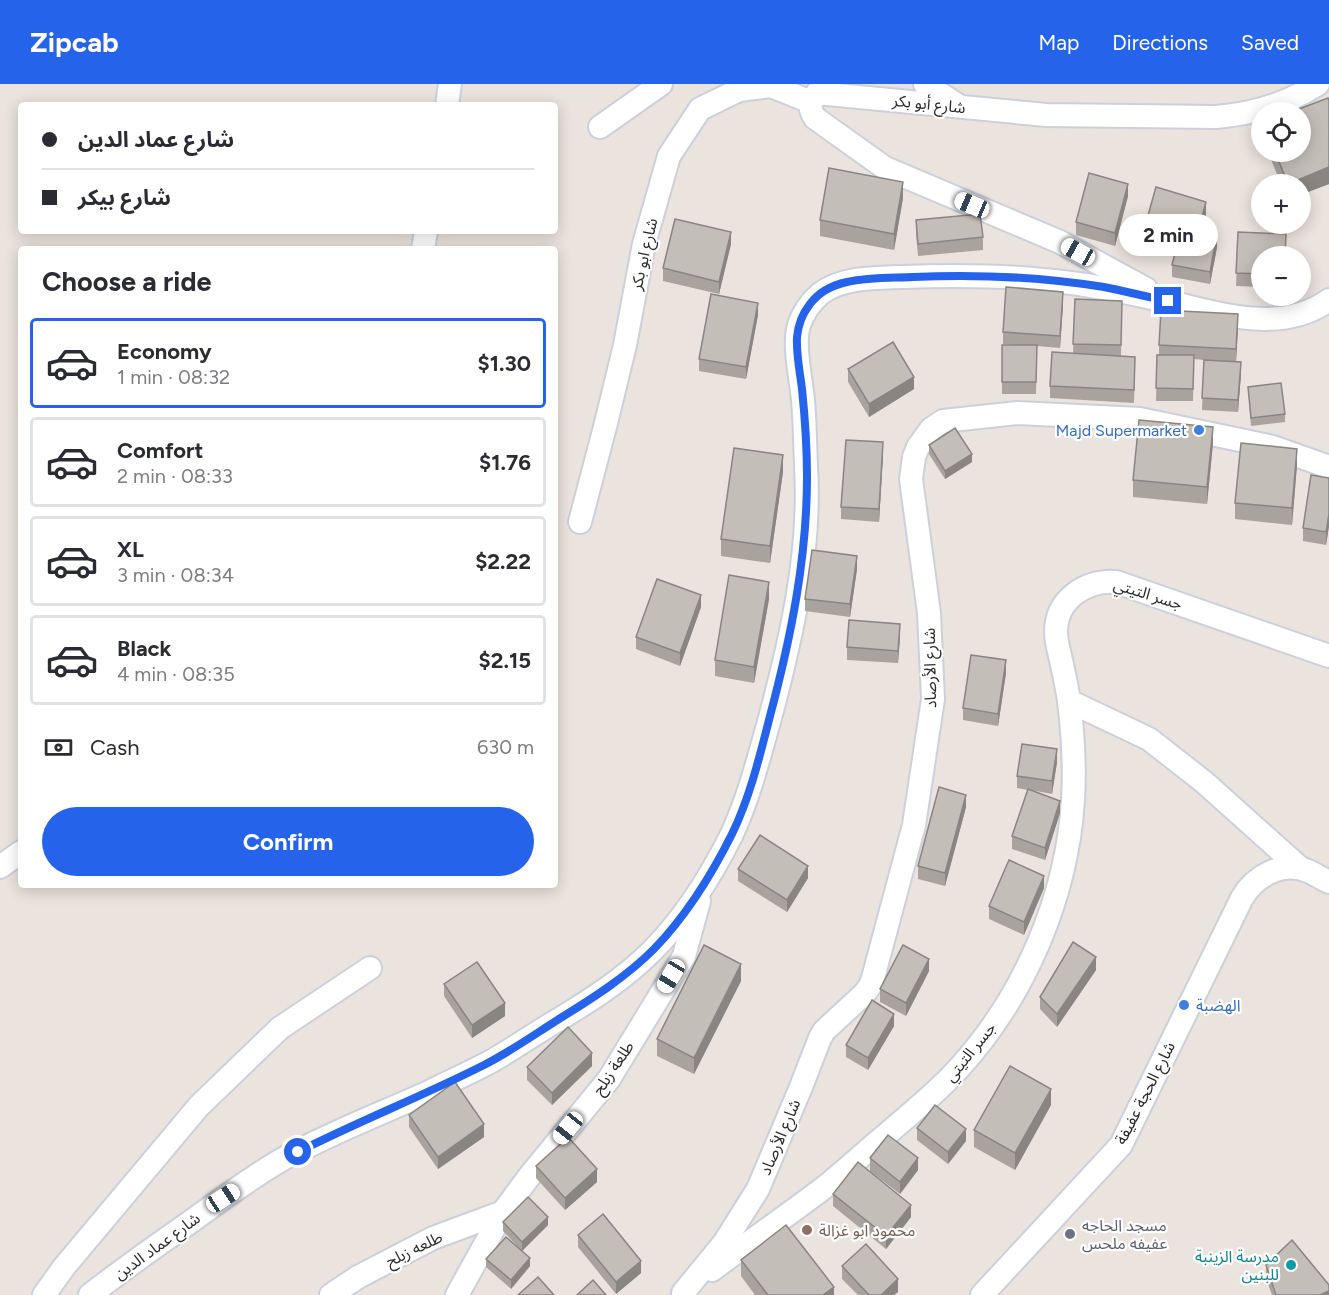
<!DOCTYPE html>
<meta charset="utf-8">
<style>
:root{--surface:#fff;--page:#f7f7f7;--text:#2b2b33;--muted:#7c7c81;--line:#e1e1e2;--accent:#2563eb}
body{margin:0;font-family:Figtree,"Noto Sans Arabic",sans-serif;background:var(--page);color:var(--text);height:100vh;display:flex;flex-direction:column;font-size:22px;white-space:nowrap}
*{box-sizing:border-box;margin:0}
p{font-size:20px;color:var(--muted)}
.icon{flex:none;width:33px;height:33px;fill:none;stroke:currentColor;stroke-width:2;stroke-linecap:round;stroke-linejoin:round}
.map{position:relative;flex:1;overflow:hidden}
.panel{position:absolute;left:18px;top:162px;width:540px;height:642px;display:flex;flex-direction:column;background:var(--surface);border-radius:6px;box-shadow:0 3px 15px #0003}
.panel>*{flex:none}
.guide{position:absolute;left:18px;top:18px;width:540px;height:132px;border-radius:6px;box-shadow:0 3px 15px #0003;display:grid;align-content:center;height:132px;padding:0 24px;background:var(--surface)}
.tools{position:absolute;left:1251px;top:18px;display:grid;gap:12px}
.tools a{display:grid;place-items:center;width:60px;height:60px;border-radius:50%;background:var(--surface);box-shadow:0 3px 15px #0003;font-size:30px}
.end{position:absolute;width:27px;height:27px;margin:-14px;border:8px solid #2563eb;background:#fff;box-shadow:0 0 0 3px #fff}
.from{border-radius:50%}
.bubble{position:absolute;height:42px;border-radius:21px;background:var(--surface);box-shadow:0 3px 15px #0003;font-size:20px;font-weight:700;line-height:42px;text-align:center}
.car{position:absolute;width:18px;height:36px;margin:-18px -9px;border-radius:8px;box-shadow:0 0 4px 2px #0007;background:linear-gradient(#fff 24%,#345 0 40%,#fff 0 76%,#345 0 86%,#fff 0)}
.guide b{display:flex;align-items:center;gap:21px;height:57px;font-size:22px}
.guide b+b{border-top:2px solid var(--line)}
.guide i{width:15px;height:15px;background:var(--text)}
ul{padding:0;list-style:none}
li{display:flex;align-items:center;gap:18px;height:90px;margin:0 12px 9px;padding:0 12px;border:3px solid var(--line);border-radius:6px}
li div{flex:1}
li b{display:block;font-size:22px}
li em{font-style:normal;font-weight:700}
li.on{border-color:var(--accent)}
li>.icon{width:54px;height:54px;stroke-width:1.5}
h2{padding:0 24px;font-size:27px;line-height:72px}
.pay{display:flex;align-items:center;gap:15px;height:66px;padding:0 24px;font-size:22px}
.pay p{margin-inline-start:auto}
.primary-button{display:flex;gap:12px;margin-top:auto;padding:12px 24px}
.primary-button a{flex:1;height:69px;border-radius:36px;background:var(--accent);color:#fff;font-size:24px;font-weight:700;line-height:69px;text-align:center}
header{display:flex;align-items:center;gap:36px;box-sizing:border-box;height:84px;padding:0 30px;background:var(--accent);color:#fff}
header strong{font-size:28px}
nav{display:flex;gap:33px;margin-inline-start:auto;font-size:21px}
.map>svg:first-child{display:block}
</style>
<header>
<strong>Zipcab</strong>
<nav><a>Map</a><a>Directions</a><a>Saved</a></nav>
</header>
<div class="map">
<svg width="1329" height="1211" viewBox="0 0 1329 1211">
<rect width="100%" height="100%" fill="#ebe3dd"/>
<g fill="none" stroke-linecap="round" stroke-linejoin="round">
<defs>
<g id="minor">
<polyline points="925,0 956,20"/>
<polyline points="447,21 450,0"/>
<polyline points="600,43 661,0"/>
<polyline points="423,165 426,147"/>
<path d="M1146,205L1060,158L885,84L815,34C808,23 810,19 817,9L1046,31L1216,33C1253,30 1287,20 1318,0"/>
<polyline points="580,438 606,339 625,261 644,160 669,72 700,25 739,6 771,2 811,18"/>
<polyline points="0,783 21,768"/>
<path d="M1300,784L1204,698L1149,655L1069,617C1067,603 1064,590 1061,576C1059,567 1056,558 1056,548C1056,515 1086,496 1116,498L1329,572"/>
<path d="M712,1186C748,1159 785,1133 821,1106C844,1088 865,1068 887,1050C912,1028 938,1008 960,983C1025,911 1067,813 1073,716C1075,683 1073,650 1069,617"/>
<polyline points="683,1209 724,1159 758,1105 801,1003 820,954 824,947 864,910 870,902 873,894 914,741 933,615 929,529 911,395 914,373 918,363 931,345 943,337 1018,329 1140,335 1273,363 1329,383"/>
<polyline points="44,1211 64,1183 199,1022 280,944 370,884"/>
<path d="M90,1211C122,1186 156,1162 189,1139C219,1117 250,1094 283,1075C330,1049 380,1030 429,1008C449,998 469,989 488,979C510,967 531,952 553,939C588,918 623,896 652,867C685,834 711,792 732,750C749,713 759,673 770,634C792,552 811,467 806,382C805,360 805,338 803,316C801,295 793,260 799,241C803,229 811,218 820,210C842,193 875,194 902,193C956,191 1009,191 1063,198C1097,202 1131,209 1165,217C1218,229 1280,251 1329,216"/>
<polyline points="331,1211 358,1193 433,1154 503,1128"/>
<polyline points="457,1211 503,1128 528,1094 609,995 684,872 699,817"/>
<path d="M982,1211L1121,1061L1242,814C1254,793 1282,776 1308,787C1315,790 1322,795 1329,798"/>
</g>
</defs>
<use href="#minor" stroke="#cbd0db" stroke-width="26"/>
<use href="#minor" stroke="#fff" stroke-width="22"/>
</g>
<g fill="#a9a39e">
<polygon points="1329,17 1329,100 1300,111 1300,100 1281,100 1268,68 1300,68"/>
<polygon points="1128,112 1115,162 1076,151 1076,138"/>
<polygon points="903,114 894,166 820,152 820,136"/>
<polygon points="1206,131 1201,148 1217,163 1210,200 1172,193 1172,181 1179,153 1147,148 1147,135"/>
<polygon points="916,136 983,153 983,166 918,172 916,149"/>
<polygon points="1238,148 1262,172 1262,203 1236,202"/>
<polygon points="731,160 719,210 663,197 663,184"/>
<polygon points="1075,215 1122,217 1121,272 1135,285 1134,319 1050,314 1050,302 1073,269"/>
<polygon points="1063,220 1060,264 1037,262 1036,310 1002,310 1002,261 1012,261 1003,260 1003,248"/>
<polygon points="758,231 746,295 699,287 699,275"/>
<polygon points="1238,242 1236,278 1241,290 1238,328 1202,326 1204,276 1194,275 1193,317 1156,317 1157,271 1159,271 1159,261"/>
<polygon points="848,285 914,305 869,333 848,298"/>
<polygon points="1248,303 1285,330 1285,338 1251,342"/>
<polygon points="1213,359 1207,420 1133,413 1133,396"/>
<polygon points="929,361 972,378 945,395 929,370"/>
<polygon points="883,371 879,438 841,435 841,423"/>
<polygon points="1297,381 1292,441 1235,435 1235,419"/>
<polygon points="783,388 770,479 721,472 721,455"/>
<polygon points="1329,394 1329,442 1326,461 1303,457 1303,444"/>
<polygon points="857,485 850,533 805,527 805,515"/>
<polygon points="769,515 754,599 715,592 715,576"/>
<polygon points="701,523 680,582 636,565 636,553"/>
<polygon points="900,552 898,579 847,576 847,563"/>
<polygon points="1006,589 998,642 963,636 963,624"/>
<polygon points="1057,678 1052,710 1031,706 1060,729 1045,776 1012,765 1012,752 1028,706 1017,704 1017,692"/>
<polygon points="966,723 945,802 918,795 918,782"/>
<polygon points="738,785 808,794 787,828 738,797"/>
<polygon points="1044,804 1024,851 989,835 989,822"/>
<polygon points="1096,886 1057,943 1040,925 1040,913"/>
<polygon points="929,887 906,932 880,918 880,905"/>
<polygon points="741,897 694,990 657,972 657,955"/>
<polygon points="444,900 505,932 472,954 444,912"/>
<polygon points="894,942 868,986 846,973 846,961"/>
<polygon points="592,982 552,1021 527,996 527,983"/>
<polygon points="1051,1021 1015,1086 974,1063 974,1046"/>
<polygon points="409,1031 484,1053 438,1085 409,1043"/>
<polygon points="917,1044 966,1057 948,1080 917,1056"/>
<polygon points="870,1074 918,1086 900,1110 870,1087"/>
<polygon points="536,1082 597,1098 565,1126 536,1094"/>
<polygon points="833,1110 911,1133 886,1165 833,1122"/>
<polygon points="503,1138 548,1141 522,1167 503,1147"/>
<polygon points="578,1151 641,1189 616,1210 578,1163"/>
<polygon points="486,1175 530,1182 511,1205 486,1183"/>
<polygon points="741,1176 834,1211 755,1211 741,1192"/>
<polygon points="1266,1181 1329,1211 1272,1211 1266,1194"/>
<polygon points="842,1182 898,1208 894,1211 858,1211 842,1195"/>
</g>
<g fill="#898581">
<polygon points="1329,83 1329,100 1300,111 1300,100 1288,100"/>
<polygon points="903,98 903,114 894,166 894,150"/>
<polygon points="1128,100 1128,112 1115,162 1115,149"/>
<polygon points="1206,118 1206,131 1199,156 1199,144"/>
<polygon points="731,148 731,160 719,210 719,198"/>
<polygon points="1217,150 1217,163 1210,200 1210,188"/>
<polygon points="1063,208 1063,220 1060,264 1060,252"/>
<polygon points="758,219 758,231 746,295 746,283"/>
<polygon points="1238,230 1238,242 1236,278 1236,265"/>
<polygon points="1241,278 1241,290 1238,328 1238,316"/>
<polygon points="914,293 914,305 869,333 869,320"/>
<polygon points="1213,343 1213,359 1207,420 1207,403"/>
<polygon points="883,358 883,371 879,438 879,425"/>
<polygon points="1297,365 1297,381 1292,441 1292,424"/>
<polygon points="972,370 972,378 945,395 945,387"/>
<polygon points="783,371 783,388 770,479 770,462"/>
<polygon points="1329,430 1329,442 1326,461 1326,448"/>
<polygon points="857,472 857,485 850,533 850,520"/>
<polygon points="769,498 769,515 754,599 754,583"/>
<polygon points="701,511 701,523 680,582 680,569"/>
<polygon points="900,540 900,552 898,579 898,567"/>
<polygon points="1006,576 1006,589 998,642 998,630"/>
<polygon points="1057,665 1057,678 1052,710 1052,697"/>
<polygon points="966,711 966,723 945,802 945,789"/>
<polygon points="1060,717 1060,729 1045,776 1045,764"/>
<polygon points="808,782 808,794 787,828 787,816"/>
<polygon points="1044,792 1044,804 1024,851 1024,838"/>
<polygon points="1096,873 1096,886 1057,943 1057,930"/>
<polygon points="929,875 929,887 906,932 906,919"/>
<polygon points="741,880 741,897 694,990 694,974"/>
<polygon points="505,919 505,932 472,954 472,941"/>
<polygon points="894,930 894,942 868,986 868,974"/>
<polygon points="592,969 592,982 552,1021 552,1009"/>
<polygon points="1051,1005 1051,1021 1015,1086 1015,1069"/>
<polygon points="484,1040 484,1053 438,1085 438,1073"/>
<polygon points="966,1045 966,1057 948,1080 948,1068"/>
<polygon points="918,1074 918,1086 900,1110 900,1098"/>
<polygon points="597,1085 597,1098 565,1126 565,1114"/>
<polygon points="911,1121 911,1133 886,1165 886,1152"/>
<polygon points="548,1133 548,1141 522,1167 522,1158"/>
<polygon points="530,1174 530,1182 511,1205 511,1196"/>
<polygon points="641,1177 641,1189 616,1210 616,1198"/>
<polygon points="898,1195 898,1208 894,1211 881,1211"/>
<polygon points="834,1203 834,1211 823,1211"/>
<polygon points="1329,1207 1329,1211 1320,1211"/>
</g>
<g fill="#c4beb8" stroke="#898581" stroke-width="1.5">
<polygon points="1328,14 1329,17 1329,83 1288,100 1275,68 1300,68 1300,28 1291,28"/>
<polygon points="829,84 903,98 894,150 820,136"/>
<polygon points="1089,89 1128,100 1115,149 1076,138"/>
<polygon points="1156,103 1206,118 1199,144 1147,135"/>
<polygon points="980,130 983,153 918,160 916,136"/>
<polygon points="675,135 731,148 719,198 663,184"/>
<polygon points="1181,145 1217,150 1210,188 1172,181"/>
<polygon points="1238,148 1286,150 1285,172 1262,172 1262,190 1236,189"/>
<polygon points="1006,203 1063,208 1060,252 1003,248"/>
<polygon points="711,210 758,219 746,283 699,275"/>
<polygon points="1075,215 1122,217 1121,261 1073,260"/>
<polygon points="1161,226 1238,230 1236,265 1159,261"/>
<polygon points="893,258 914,293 869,320 848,285"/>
<polygon points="1002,261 1037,261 1036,298 1002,298"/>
<polygon points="1052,268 1135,273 1134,306 1050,302"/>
<polygon points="1157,271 1194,271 1193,305 1156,304"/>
<polygon points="1204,276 1241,278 1238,316 1202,314"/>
<polygon points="1281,299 1285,330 1251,334 1248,303"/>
<polygon points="1139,336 1213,343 1207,403 1133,396"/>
<polygon points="955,344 972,370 945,387 929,361"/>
<polygon points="846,356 883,358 879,425 841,423"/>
<polygon points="1241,359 1297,365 1292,424 1235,419"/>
<polygon points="734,364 783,371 770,462 721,455"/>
<polygon points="1311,391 1329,394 1329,430 1326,448 1303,444"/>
<polygon points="812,466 857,472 850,520 805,515"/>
<polygon points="729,491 769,498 754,583 715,576"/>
<polygon points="657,495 701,511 680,569 636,553"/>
<polygon points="849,536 900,540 898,567 847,563"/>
<polygon points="971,571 1006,576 998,630 963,624"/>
<polygon points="1022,660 1057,665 1052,697 1017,692"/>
<polygon points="939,703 966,711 945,789 918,782"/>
<polygon points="1028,705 1060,717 1045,764 1012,752"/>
<polygon points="760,751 808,782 787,816 738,785"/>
<polygon points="1009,776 1044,792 1024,838 989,822"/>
<polygon points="1073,858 1096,873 1057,930 1040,913"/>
<polygon points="704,861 741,880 694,974 657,955"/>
<polygon points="903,861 929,875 906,919 880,905"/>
<polygon points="477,878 505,919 472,941 444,900"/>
<polygon points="872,916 894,930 868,974 846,961"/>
<polygon points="568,943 592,969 552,1009 527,983"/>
<polygon points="1010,982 1051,1005 1015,1069 974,1046"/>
<polygon points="455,998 484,1040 438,1073 409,1031"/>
<polygon points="935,1021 966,1045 948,1068 917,1044"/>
<polygon points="888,1051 918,1074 900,1098 870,1074"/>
<polygon points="568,1053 597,1085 565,1114 536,1082"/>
<polygon points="858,1078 911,1121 886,1152 833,1110"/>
<polygon points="528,1113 548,1133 522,1158 503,1138"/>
<polygon points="603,1130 641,1177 616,1198 578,1151"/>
<polygon points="786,1141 834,1203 823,1211 768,1211 741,1176"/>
<polygon points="506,1153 530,1174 511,1196 486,1175"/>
<polygon points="1292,1156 1329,1201 1329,1207 1320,1211 1276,1211 1266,1181"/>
<polygon points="866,1160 898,1195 881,1211 869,1211 842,1182"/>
<polygon points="538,1193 554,1211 518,1211"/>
<polygon points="593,1196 606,1211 577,1211"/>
</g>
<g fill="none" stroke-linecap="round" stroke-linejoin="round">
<path stroke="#2563eb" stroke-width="8" d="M298,1068C359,1037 423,1012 484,981C510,968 535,950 559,935C593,914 626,893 654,865C686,832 711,792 732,750C750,713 760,671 770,632C791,553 807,474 807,393C807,363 805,334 802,305C800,288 796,270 797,253C798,242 803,229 810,220C819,208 833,201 847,198C869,193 891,194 913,193C977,190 1041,193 1104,203C1125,207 1147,213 1168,217"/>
</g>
<g fill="#3f7fe0" stroke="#fff" stroke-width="2">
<circle cx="1199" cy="346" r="6"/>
<circle cx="1184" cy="921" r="6"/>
</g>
<circle fill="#8d6e63" stroke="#fff" stroke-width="2" cx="807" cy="1146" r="6"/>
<circle fill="#6b7280" stroke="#fff" stroke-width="2" cx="1070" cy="1150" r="6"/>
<circle fill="#0f9aa8" stroke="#fff" stroke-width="2" cx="1291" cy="1181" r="6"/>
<g text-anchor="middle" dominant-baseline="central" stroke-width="4.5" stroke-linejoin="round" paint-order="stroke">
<g font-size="16" fill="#2a2a2a" stroke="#fff">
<text transform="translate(929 20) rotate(6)">شارع أبو بكر</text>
<text transform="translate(644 170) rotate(-77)">شارع ابو بكر</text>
<text transform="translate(1148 510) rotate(17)">جسر التيتي</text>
<text transform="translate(930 584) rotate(-91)">شارع الأرصاد</text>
<text transform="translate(970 968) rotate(-51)">جسر التيتي</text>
<text transform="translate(613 984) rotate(-56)">طلعة زبلح</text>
<text transform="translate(1145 1009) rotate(-63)">شارع الحجة عفيفة</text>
<text transform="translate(780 1053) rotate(-67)">شارع الأرصاد</text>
<text transform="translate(157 1162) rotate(-36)">شارع عماد الدين</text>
<text transform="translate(414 1165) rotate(-26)">طلعه زبلح</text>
</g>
<g font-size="16" fill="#366cbe" stroke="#fff" text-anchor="end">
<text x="1187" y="346">Majd Supermarket</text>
<text x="1196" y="921" text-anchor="start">الهضبة</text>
</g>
<g font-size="16" fill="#5b616d" stroke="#fff" text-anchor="start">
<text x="1082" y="1141">مسجد الحاجه<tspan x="1082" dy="18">عفيفه ملحس</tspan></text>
</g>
<g font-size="16" fill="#785e54" stroke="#fff" text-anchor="start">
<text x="819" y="1146">محمود ابو غزالة</text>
</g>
<g font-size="16" fill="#0d838f" stroke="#fff" text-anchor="end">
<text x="1279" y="1172">مدرسة الزينبة<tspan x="1279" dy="18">للبنين</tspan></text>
</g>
</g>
</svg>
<div class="tools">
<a><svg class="icon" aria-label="locate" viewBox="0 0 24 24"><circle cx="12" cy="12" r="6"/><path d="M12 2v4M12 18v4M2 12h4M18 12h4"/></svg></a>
<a>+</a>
<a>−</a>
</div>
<i class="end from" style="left:298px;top:1068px"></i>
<i class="end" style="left:1168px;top:217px"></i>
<div class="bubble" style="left:1119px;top:130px;width:99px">2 min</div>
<i class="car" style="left:972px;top:121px;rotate:293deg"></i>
<i class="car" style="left:1078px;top:168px;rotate:299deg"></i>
<i class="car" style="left:671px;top:892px;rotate:211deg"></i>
<i class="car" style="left:568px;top:1044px;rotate:219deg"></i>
<i class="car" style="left:223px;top:1114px;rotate:57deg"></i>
<div class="guide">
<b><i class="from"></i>شارع عماد الدين</b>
<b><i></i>شارع بيكر</b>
</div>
<section class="panel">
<h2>Choose a ride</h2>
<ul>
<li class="on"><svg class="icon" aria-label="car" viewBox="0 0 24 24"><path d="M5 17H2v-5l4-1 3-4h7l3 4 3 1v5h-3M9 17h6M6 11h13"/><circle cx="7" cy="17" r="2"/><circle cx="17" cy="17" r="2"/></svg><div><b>Economy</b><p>1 min · 08:32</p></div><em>$1.30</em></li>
<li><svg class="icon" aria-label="car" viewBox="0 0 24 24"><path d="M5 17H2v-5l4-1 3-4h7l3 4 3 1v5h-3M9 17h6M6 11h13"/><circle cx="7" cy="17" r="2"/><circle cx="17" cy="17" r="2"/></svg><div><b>Comfort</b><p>2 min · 08:33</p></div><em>$1.76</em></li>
<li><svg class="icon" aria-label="car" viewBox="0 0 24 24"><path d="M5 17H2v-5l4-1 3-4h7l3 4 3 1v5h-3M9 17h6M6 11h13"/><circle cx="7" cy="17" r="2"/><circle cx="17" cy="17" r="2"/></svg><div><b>XL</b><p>3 min · 08:34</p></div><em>$2.22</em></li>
<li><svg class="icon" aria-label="car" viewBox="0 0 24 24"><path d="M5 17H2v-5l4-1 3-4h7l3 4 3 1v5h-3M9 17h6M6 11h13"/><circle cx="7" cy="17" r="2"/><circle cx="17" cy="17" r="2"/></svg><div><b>Black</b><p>4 min · 08:35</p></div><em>$2.15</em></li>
</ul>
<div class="pay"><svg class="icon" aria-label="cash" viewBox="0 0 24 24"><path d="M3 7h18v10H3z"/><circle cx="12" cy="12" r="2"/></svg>Cash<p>630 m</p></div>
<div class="primary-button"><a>Confirm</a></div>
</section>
</div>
